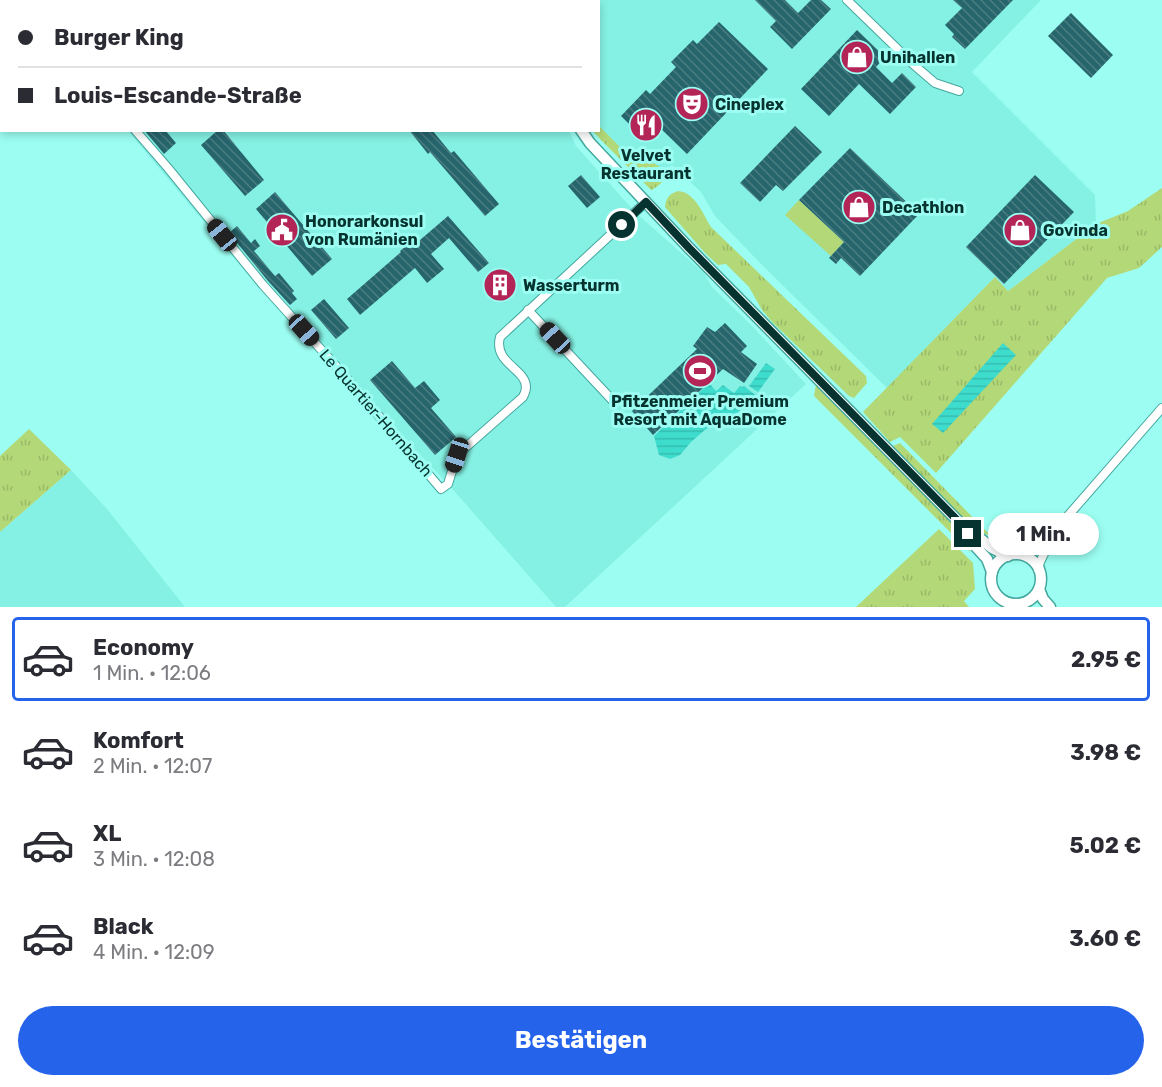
<!DOCTYPE html>
<html lang="de">
<meta charset="utf-8">
<style>
:root{--surface:#fff;--page:#f2f2f3;--text:#2b2b33;--muted:#7c7c81;--line:#e1e1e2;--accent:#2563eb}
body{margin:0;font-family:Rubik,sans-serif;background:var(--page);color:var(--text);height:100vh;display:flex;flex-direction:column;font-size:22px;white-space:nowrap}
*{box-sizing:border-box;margin:0}
p{font-size:20px;color:var(--muted)}
.icon{flex:none;width:33px;height:33px;fill:none;stroke:currentColor;stroke-width:2;stroke-linecap:round;stroke-linejoin:round}
.map{position:relative;height:607px;overflow:hidden}
.panel{display:flex;flex-direction:column;background:var(--surface);flex:1}
.panel>*{flex:none}
.banner{position:absolute;left:0px;top:0px;width:600px;height:132px;box-shadow:0 3px 9px #0003;display:grid;align-content:center;height:132px;padding:0 18px;background:var(--surface)}
.end{position:absolute;width:27px;height:27px;margin:-14px;border:8px solid #06332f;background:#fff;box-shadow:0 0 0 3px #fff}
.from{border-radius:50%}
.bubble{position:absolute;height:42px;border-radius:21px;background:var(--surface);box-shadow:0 3px 9px #0003;font-size:20px;font-weight:700;line-height:42px;text-align:center}
.car{position:absolute;width:18px;height:36px;margin:-18px -9px;border-radius:8px;box-shadow:0 0 4px 2px #0007;background:linear-gradient(#222 24%,#8ab4d8 0 40%,#222 0 76%,#8ab4d8 0 86%,#222 0)}
.banner b{display:flex;align-items:center;gap:21px;height:57px;font-size:22px}
.banner b+b{border-top:2px solid var(--line)}
.banner i{width:15px;height:15px;background:var(--text)}
ul{padding:10px 0 0;list-style:none}
li{display:flex;align-items:center;gap:18px;height:84px;margin:0 12px 9px;padding:0 6px;border:3px solid transparent;border-radius:6px}
li div{flex:1}
li b{display:block;font-size:22px}
li em{font-style:normal;font-weight:700}
li.current{border-color:var(--accent)}
li>.icon{width:54px;height:54px;stroke-width:1.5}
.button{display:flex;gap:12px;margin-top:auto;padding:12px 18px}
.button a{flex:1;height:69px;border-radius:36px;background:var(--accent);color:#fff;font-size:24px;font-weight:700;line-height:69px;text-align:center}
.map>svg:first-child{display:block}
</style>
<div class="map">
<svg width="1162" height="607" viewBox="0 0 1162 607">
<defs>
<pattern id="grass-tufts" width="24" height="20" patternUnits="userSpaceOnUse" patternTransform="scale(1.5)"><rect width="24" height="20" fill="#b3d877"/><path d="M3 7l-1-3M5 7V3M7 7l1-3M15 17l-1-3M17 17v-4M19 17l1-3" fill="none" stroke="#98ba67"/></pattern>
<pattern id="water-rules" width="6" height="5" patternUnits="userSpaceOnUse" patternTransform="scale(1.5)"><rect width="6" height="5" fill="#3edccd"/><path d="M0 2.5h6" fill="none" stroke="#35bdb0"/></pattern>
<pattern id="building-back-hatch" width="6" height="6" patternUnits="userSpaceOnUse" patternTransform="scale(1.5)"><rect width="6" height="6" fill="#26656c"/><path d="M-1 5l2 2M0 0l6 6M5-1l2 2" fill="none" stroke="#4a7c81"/></pattern>
</defs>
<rect width="100%" height="100%" fill="#9cfef2"/>
<g fill="#85f1e4">
<polygon points="90,0 412,0 413,1 89,1"/>
<polygon points="593,0 1041,0 972,72 1095,195 1096,224 1008,291 995,277 887,388 760,263 715,216 701,192 672,165 651,184 598,130 598,2 592,2"/>
<polygon points="128,131 569,131 576,146 636,213 704,273 712,287 753,327 806,384 565,607 556,607 448,484 255,283"/>
<polygon points="71,470 107,509 185,607 0,607 0,532"/>
</g>
<g fill="url(#grass-tufts)">
<path d="M599,126L631,158L636,154C646,161 658,163 666,173C664,182 659,186 651,190L601,140L593,131L598,130Z"/>
<polygon points="1162,188 1162,247 1139,268 1107,278 936,473 900,437 890,442 863,412 995,277 1008,291 1096,224 1128,211"/>
<path d="M678,191C695,192 703,214 711,227L866,376L867,383L854,398L849,396L773,323L762,310L749,287L726,264L718,265L705,253L671,214L665,207C666,198 669,194 678,191Z"/>
<polygon points="816,384 967,538 970,552 814,396"/>
<polygon points="29,429 71,470 0,532 0,456"/>
<polygon points="900,443 991,536 975,530 893,446"/>
<polygon points="939,529 973,563 975,589 964,601 969,607 856,607"/>
</g>
<polygon fill="#b3d877" points="799,200 844,242 831,256 785,215"/>
<g fill="url(#water-rules)">
<polygon points="1003,343 1016,355 943,433 932,424"/>
<polygon points="766,363 775,369 758,392 749,386"/>
<polygon points="709,383 716,391 723,385 734,393 740,386 742,387 744,386 758,397 730,418 706,429 691,442 680,455 670,459 659,455 654,436"/>
</g>
<g fill="url(#building-back-hatch)">
<polygon points="755,0 785,0 798,13 811,0 821,0 831,9 792,49 770,27 776,21"/>
<polygon points="953,0 1013,0 965,49 952,37 954,34 945,25 962,8"/>
<polygon points="1071,13 1113,55 1091,78 1048,36"/>
<polygon points="719,22 768,69 687,154 656,124 643,138 621,116 646,90 650,94 676,67 671,62 693,40 697,44"/>
<polygon points="857,30 885,57 876,67 892,83 902,73 916,87 890,114 859,84 829,116 801,89"/>
<polygon points="795,126 822,152 783,191 776,185 760,202 740,183"/>
<polygon points="144,130 165,130 176,143 164,154"/>
<polygon points="218,130 223,130 264,180 245,196 201,145"/>
<polygon points="409,130 432,130 451,153 454,151 499,204 485,216 430,152 428,154"/>
<polygon points="850,148 919,214 860,276 841,258 836,264 829,258 844,242 799,200"/>
<polygon points="581,175 600,197 587,208 568,186"/>
<polygon points="1035,175 1074,212 1004,284 966,247"/>
<polygon points="275,192 332,259 312,276 256,209"/>
<polygon points="448,216 489,263 478,272 449,238 431,254 444,269 427,283 415,268 360,315 347,299 401,252 400,251 417,237 420,240"/>
<polygon points="237,226 251,243 255,239 260,246 254,251 275,276 279,273 294,291 292,293 297,299 290,305 268,281 229,233"/>
<polygon points="501,275 510,286 500,294 491,284"/>
<polygon points="324,299 349,328 336,339 311,310"/>
<polygon points="725,323 747,346 741,352 757,364 744,383 723,369 653,435 632,411 697,349 693,346 707,327 715,332"/>
<polygon points="392,361 415,388 424,381 440,400 431,408 456,437 435,455 370,380"/>
</g>
<g fill="none" stroke-linecap="round" stroke-linejoin="round">
<defs>
<g id="minor">
<polyline points="26,0 27,2"/>
<polyline points="847,0 914,65 935,83 959,91"/>
<path d="M135,130L168,168L263,285L344,375L441,489L448,484L457,455L523,397C524,395 526,389 526,387C526,369 493,363 500,337L646,202"/>
<polyline points="528,310 613,401"/>
<path d="M1022,555C1038,549 1052,529 1066,518L1162,408"/>
<path d="M1038,569C1042,551 1056,538 1065,521"/>
</g>
<g id="tertiary">
<polyline points="577,2 578,0"/>
<polyline points="581,130 590,143 689,248 958,521 992,548 1008,556"/>
<polyline points="965,531 977,548 987,559 992,572"/>
<circle cx="1016" cy="579" r="25"/>
<polyline points="1039,589 1043,599 1050,607"/>
</g>
</defs>
<use href="#minor" stroke="#44a89e" stroke-width="10"/>
<use href="#tertiary" stroke="#44a89e" stroke-width="13"/>
<use href="#minor" stroke="#fff" stroke-width="8"/>
<use href="#tertiary" stroke="#fff" stroke-width="10"/>
</g>
<g fill="none" stroke-linecap="round" stroke-linejoin="round">
<polyline stroke="#06332f" stroke-width="8" points="622,225 646,202 689,248 958,521 968,534"/>
</g>
<defs>
<symbol id="shop-disc" viewBox="-11 -11 22 22"><circle r="9.5" fill="#b42557" stroke="#9cfef2"/><path d="M-5-2.5h2.3a2.7 3.5 0 0 1 5.4 0H5L5.5 6h-11ZM-1.5-2.5h3a1.5 2.3 0 0 0-3 0Z" fill="#fff"/></symbol>
<symbol id="theatre-disc" viewBox="-11 -11 22 22"><circle r="9.5" fill="#b42557" stroke="#9cfef2"/><path d="M-5-5.5Q0-4 5-5.5V0Q5 5 0 6Q-5 5-5 0ZM-3.3-2.5H-1v1.5H-3.3ZM1-2.5H3.3v1.5H1ZM-2.8 1Q0 5.5 2.8 1Z" fill="#fff"/></symbol>
<symbol id="restaurant-disc" viewBox="-11 -11 22 22"><circle r="9.5" fill="#b42557" stroke="#9cfef2"/><path d="M-5-6h1v4h1v-4h1v4h1v-4h1v5L-1.5 .5V6h-2V.5L-5-1ZM5-6V6H3V1.5H1.5Q1.5-4 5-6Z" fill="#fff"/></symbol>
<symbol id="civic-disc" viewBox="-11 -11 22 22"><circle r="9.5" fill="#b42557" stroke="#9cfef2"/><path d="M-.6-6.5H3V-4.5H.6V-3L4-1V1h2V6H-6V1h2V-1L-.6-3ZM-1.2 2.5V6h2.4V2.5Z" fill="#fff"/></symbol>
<symbol id="building-disc" viewBox="-11 -11 22 22"><circle r="9.5" fill="#b42557" stroke="#9cfef2"/><path d="M-4-6H4V6H1V3H-1V6H-4ZM-2.5-4.3h1.7v1.8h-1.7ZM.8-4.3h1.7v1.8H.8ZM-2.5-1h1.7V.8h-1.7ZM.8-1h1.7V.8H.8Z" fill="#fff"/></symbol>
<symbol id="stadium-disc" viewBox="-11 -11 22 22"><circle r="9.5" fill="#b42557" stroke="#9cfef2"/><path d="M0-5a6.5 5 0 1 0 0 10a6.5 5 0 1 0 0-10ZM-3.5-1.8h7v3.6h-7Z" fill="#fff"/></symbol>
</defs>
<g fill-rule="evenodd">
<use href="#shop-disc" x="838" y="38" width="38" height="38"/>
<use href="#theatre-disc" x="673" y="85" width="38" height="38"/>
<use href="#restaurant-disc" x="627" y="106" width="38" height="38"/>
<use href="#shop-disc" x="840" y="188" width="38" height="38"/>
<use href="#civic-disc" x="263" y="211" width="38" height="38"/>
<use href="#shop-disc" x="1001" y="211" width="38" height="38"/>
<use href="#building-disc" x="481" y="266" width="38" height="38"/>
<use href="#stadium-disc" x="681" y="352" width="38" height="38"/>
</g>
<g text-anchor="middle" dominant-baseline="central" stroke-width="6" stroke-linejoin="round" paint-order="stroke">
<g font-size="16" font-weight="bold" fill="#06332f" stroke="#9cfef2" text-anchor="start">
<text x="880" y="57">Unihallen</text>
<text x="715" y="104">Cineplex</text>
<text x="646" y="155" text-anchor="middle">Velvet<tspan x="646" dy="18">Restaurant</tspan></text>
<text x="882" y="207">Decathlon</text>
<text x="305" y="221">Honorarkonsul<tspan x="305" dy="18">von Rumänien</tspan></text>
<text x="1043" y="230">Govinda</text>
<text x="523" y="285">Wasserturm</text>
<text x="700" y="401" text-anchor="middle">Pfitzenmeier Premium<tspan x="700" dy="18">Resort mit AquaDome</tspan></text>
</g>
<g font-size="16" fill="#06332f" stroke="#9cfef2">
<text transform="translate(376 413) rotate(49)">Le Quartier-Hornbach</text>
</g>
</g>
</svg>
<i class="end from" style="left:622px;top:225px"></i>
<i class="end" style="left:968px;top:534px"></i>
<div class="bubble" style="left:988px;top:513px;width:111px">1 Min.</div>
<i class="car" style="left:222px;top:235px;rotate:321deg"></i>
<i class="car" style="left:304px;top:330px;rotate:138deg"></i>
<i class="car" style="left:555px;top:338px;rotate:317deg"></i>
<i class="car" style="left:457px;top:455px;rotate:198deg"></i>
<div class="banner">
<b><i class="from"></i>Burger King</b>
<b><i></i>Louis-Escande-Straße</b>
</div>
</div>
<section class="panel">
<ul>
<li class="current"><svg class="icon" aria-label="car" viewBox="0 0 24 24"><path d="M5 17H2v-5l4-1 3-4h7l3 4 3 1v5h-3M9 17h6M6 11h13"/><circle cx="7" cy="17" r="2"/><circle cx="17" cy="17" r="2"/></svg><div><b>Economy</b><p>1 Min. · 12:06</p></div><em>2.95 €</em></li>
<li><svg class="icon" aria-label="car" viewBox="0 0 24 24"><path d="M5 17H2v-5l4-1 3-4h7l3 4 3 1v5h-3M9 17h6M6 11h13"/><circle cx="7" cy="17" r="2"/><circle cx="17" cy="17" r="2"/></svg><div><b>Komfort</b><p>2 Min. · 12:07</p></div><em>3.98 €</em></li>
<li><svg class="icon" aria-label="car" viewBox="0 0 24 24"><path d="M5 17H2v-5l4-1 3-4h7l3 4 3 1v5h-3M9 17h6M6 11h13"/><circle cx="7" cy="17" r="2"/><circle cx="17" cy="17" r="2"/></svg><div><b>XL</b><p>3 Min. · 12:08</p></div><em>5.02 €</em></li>
<li><svg class="icon" aria-label="car" viewBox="0 0 24 24"><path d="M5 17H2v-5l4-1 3-4h7l3 4 3 1v5h-3M9 17h6M6 11h13"/><circle cx="7" cy="17" r="2"/><circle cx="17" cy="17" r="2"/></svg><div><b>Black</b><p>4 Min. · 12:09</p></div><em>3.60 €</em></li>
</ul>
<div class="button"><a>Bestätigen</a></div>
</section>
